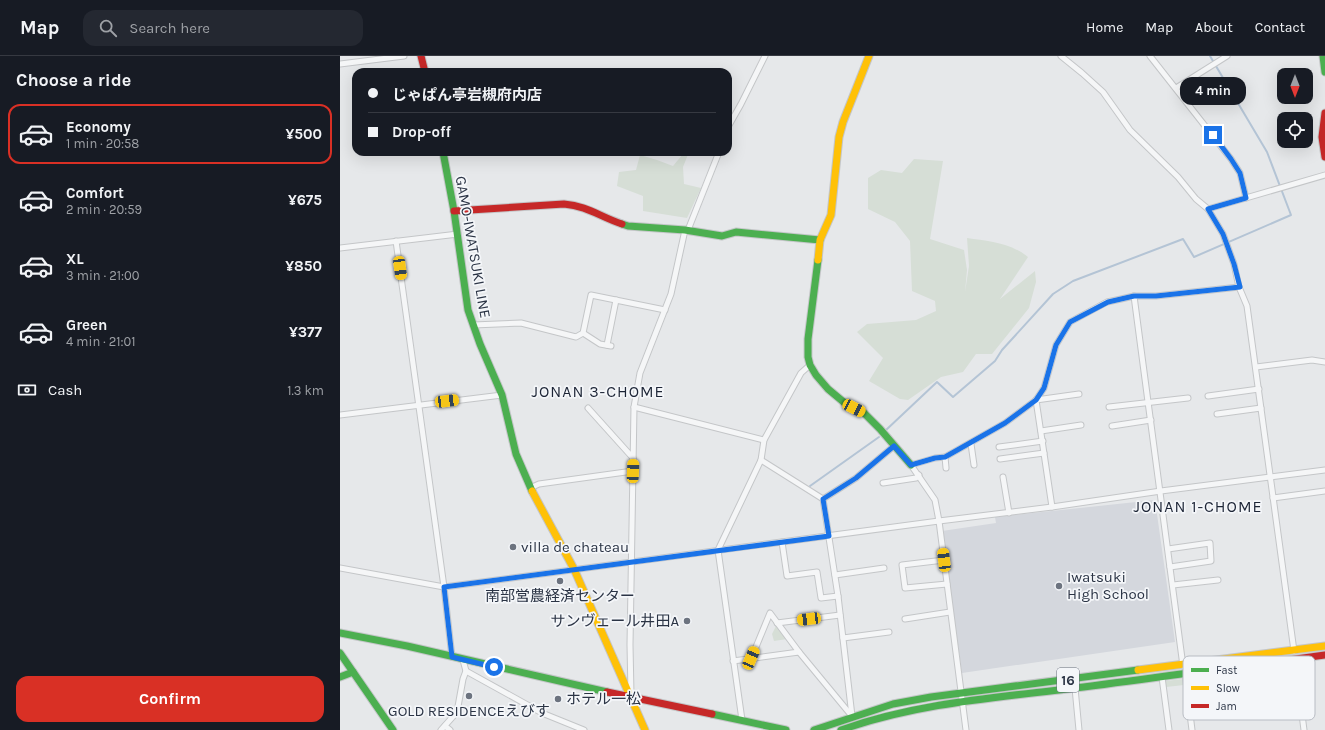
<!DOCTYPE html>
<meta charset="utf-8">
<style>
:root{--surface:#171b24;--page:#242831;--text:#f1f3f6;--muted:#9ea1a6;--line:#363941;--accent:#d93025}
body{margin:0;font-family:Karla,"Noto Sans JP",sans-serif;background:var(--page);color:var(--text);height:100vh;display:flex;flex-direction:column;font-size:15px;white-space:nowrap}
*{box-sizing:border-box;margin:0}
p{font-size:13px;color:var(--muted)}
.icon{flex:none;width:22px;height:22px;fill:none;stroke:currentColor;stroke-width:2;stroke-linecap:round;stroke-linejoin:round}
.map{position:relative;flex:1;overflow:hidden}
.side{display:flex;flex-direction:column;background:var(--surface);width:340px}
.side>*{flex:none}
.hud{position:absolute;left:12px;top:12px;width:380px;height:88px;border-radius:12px;box-shadow:0 4px 16px #0002;display:grid;align-content:center;height:88px;padding:0 16px;background:var(--surface)}
.needle{width:26px;rotate:180deg}
.fabs{position:absolute;left:937px;top:12px;display:grid;gap:8px}
.fabs a{display:grid;place-items:center;width:36px;height:36px;border-radius:8px;background:var(--surface);box-shadow:0 4px 16px #0002;font-size:20px}
.end{position:absolute;width:18px;height:18px;margin:-9px;border:5px solid #1a73e8;background:#fff;box-shadow:0 0 0 2px #fff}
.from{border-radius:50%}
.bubble{position:absolute;height:28px;border-radius:12px;background:var(--surface);box-shadow:0 4px 16px #0002;font-size:13px;font-weight:700;line-height:28px;text-align:center}
.car{position:absolute;width:12px;height:24px;margin:-12px -6px;border-radius:5px;box-shadow:0 0 3px 1px #0007;background:linear-gradient(#f5c518 24%,#345 0 40%,#f5c518 0 76%,#345 0 86%,#f5c518 0)}
.hud b{display:flex;align-items:center;gap:14px;height:38px;font-size:15px}
.hud b+b{border-top:1px solid var(--line)}
.hud i{width:10px;height:10px;background:var(--text)}
ul{padding:0;list-style:none}
li{display:flex;align-items:center;gap:12px;height:60px;margin:0 8px 6px;padding:0 8px;border:2px solid transparent;border-radius:12px}
li div{flex:1}
li b{display:block;font-size:15px}
li em{font-style:normal;font-weight:700}
li.selected{border-color:var(--accent)}
li>.icon{width:36px;height:36px;stroke-width:1.5}
h2{padding:0 16px;font-size:18px;line-height:48px}
.pay{display:flex;align-items:center;gap:10px;height:44px;padding:0 16px;font-size:15px}
.pay p{margin-inline-start:auto}
.cta{display:flex;gap:8px;margin-top:auto;padding:8px 16px}
.cta a{flex:1;height:46px;border-radius:12px;background:var(--accent);color:#fff;font-size:16px;font-weight:700;line-height:46px;text-align:center}
header{display:flex;align-items:center;gap:24px;box-sizing:border-box;height:56px;padding:0 20px;background:var(--surface);border-bottom:1px solid var(--line)}
header strong{font-size:19px}
nav{display:flex;gap:22px;margin-inline-start:auto;font-size:14px}
.search{width:280px;height:36px;background:var(--page);display:flex;align-items:center;gap:10px;box-sizing:border-box;padding:0 14px;border-radius:12px;color:var(--muted);font-size:15px}
main{display:flex;flex:1;min-height:0}
.map>svg:first-child{display:block}
</style>
<header>
<strong>Map</strong>
<div class="search"><svg class="icon" aria-label="search" viewBox="0 0 24 24"><circle cx="10" cy="10" r="6"/><path d="M15 15l6 6"/></svg>Search here</div>
<nav><a>Home</a><a>Map</a><a>About</a><a>Contact</a></nav>
</header>
<main>
<section class="side">
<h2>Choose a ride</h2>
<ul>
<li class="selected"><svg class="icon" aria-label="car" viewBox="0 0 24 24"><path d="M5 17H2v-5l4-1 3-4h7l3 4 3 1v5h-3M9 17h6M6 11h13"/><circle cx="7" cy="17" r="2"/><circle cx="17" cy="17" r="2"/></svg><div><b>Economy</b><p>1 min · 20:58</p></div><em>¥500</em></li>
<li><svg class="icon" aria-label="car" viewBox="0 0 24 24"><path d="M5 17H2v-5l4-1 3-4h7l3 4 3 1v5h-3M9 17h6M6 11h13"/><circle cx="7" cy="17" r="2"/><circle cx="17" cy="17" r="2"/></svg><div><b>Comfort</b><p>2 min · 20:59</p></div><em>¥675</em></li>
<li><svg class="icon" aria-label="car" viewBox="0 0 24 24"><path d="M5 17H2v-5l4-1 3-4h7l3 4 3 1v5h-3M9 17h6M6 11h13"/><circle cx="7" cy="17" r="2"/><circle cx="17" cy="17" r="2"/></svg><div><b>XL</b><p>3 min · 21:00</p></div><em>¥850</em></li>
<li><svg class="icon" aria-label="car" viewBox="0 0 24 24"><path d="M5 17H2v-5l4-1 3-4h7l3 4 3 1v5h-3M9 17h6M6 11h13"/><circle cx="7" cy="17" r="2"/><circle cx="17" cy="17" r="2"/></svg><div><b>Green</b><p>4 min · 21:01</p></div><em>¥377</em></li>
</ul>
<div class="pay"><svg class="icon" aria-label="cash" viewBox="0 0 24 24"><path d="M3 7h18v10H3z"/><circle cx="12" cy="12" r="2"/></svg>Cash<p>1.3 km</p></div>
<div class="cta"><a>Confirm</a></div>
</section>
<div class="map">
<svg width="985" height="674" viewBox="0 0 985 674">
<rect width="100%" height="100%" fill="#e6e8ea"/>
<polygon fill="#d4d7dd" points="815,444 835,586 622,617 602,475 656,467 655,461"/>
<g fill="#d6ded6">
<polygon points="343,96 349,96 343,111 344,128 361,132 347,162 303,155 303,140 277,130 279,116 296,114 300,99 317,104 333,110 343,98"/>
<path d="M574,103L603,105L590,183L624,194L627,214L625,236L629,210L627,182C648,185 671,187 688,201L660,243L695,215L696,226L689,252L652,298H636L623,316L601,321L568,344L560,343L529,325L543,302L517,276L527,268L576,264L596,255L595,245L572,235L570,185L555,166L528,153V122L541,114L562,117Z"/>
<polygon points="436,570 447,583 434,585 432,578"/>
<polygon points="843,623 844,629 826,631 826,625"/>
</g>
<g fill="none" stroke-linecap="round" stroke-linejoin="round">
<g stroke="#b4c4d5" stroke-width="2">
<polyline points="546,374 597,326 613,341 655,305 662,294 713,238 733,225 843,183 854,201 951,159 927,96 870,0"/>
<polyline points="470,430 539,381"/>
</g>
<defs>
<g id="street">
<polyline points="721,0 742,17 763,36 790,74 838,121 856,143 868,153 883,178 894,208 899,231 907,250 954,595"/>
<polyline points="810,0 891,103 900,117 906,142"/>
<polyline points="0,8 64,0"/>
<polyline points="836,32 887,0"/>
<polyline points="388,71 401,48 425,0"/>
<polyline points="868,153 985,119"/>
<polyline points="348,174 379,96"/>
<polyline points="56,185 104,531 112,601"/>
<polyline points="0,192 118,178"/>
<polyline points="794,240 843,610"/>
<polyline points="133,269 181,267 236,281 243,277 251,239 325,254"/>
<polyline points="243,277 260,288 271,290"/>
<polyline points="267,289 276,244"/>
<polyline points="916,311 972,304 985,306"/>
<polyline points="868,340 919,333"/>
<polyline points="696,344 712,451"/>
<polyline points="696,344 739,338"/>
<polyline points="294,351 424,384"/>
<polyline points="769,351 848,342"/>
<polyline points="248,352 293,402"/>
<polyline points="877,358 921,352"/>
<polyline points="0,359 162,339"/>
<polyline points="772,370 811,364"/>
<polyline points="701,375 741,369"/>
<polyline points="631,388 634,409"/>
<polyline points="659,391 703,385"/>
<polyline points="605,401 606,412"/>
<polyline points="660,403 704,397"/>
<polyline points="421,404 483,443 498,540 512,660"/>
<polyline points="663,421 669,457"/>
<polyline points="543,427 576,422 579,419"/>
<polyline points="190,432 199,428 293,415"/>
<polyline points="933,442 985,435"/>
<polyline points="483,443 516,422 554,390"/>
<polyline points="442,486 447,520 477,516 481,542 498,540"/>
<polyline points="828,493 870,487 871,505 830,511"/>
<polyline points="604,504 562,509 565,532 607,528"/>
<polyline points="0,512 104,531 599,465 712,451 821,435 985,414"/>
<polyline points="495,519 544,512"/>
<polyline points="833,529 878,524"/>
<polyline points="565,563 610,556"/>
<polyline points="437,567 500,559"/>
<polyline points="503,582 549,576"/>
<polyline points="411,603 430,557 459,596"/>
<polyline points="955,604 964,674"/>
<polyline points="393,605 459,596 511,659"/>
<polyline points="126,615 202,657 244,674"/>
<polyline points="845,617 852,674"/>
<polyline points="822,621 829,674"/>
<polyline points="735,632 739,674"/>
<polyline points="291,638 290,589 294,351 300,317 331,238 345,174"/>
<polyline points="402,664 378,494 421,404 424,384 461,317 470,309"/>
<polyline points="105,670 110,674"/>
<polyline points="101,674 117,656 123,623 126,615 123,604"/>
<polyline points="626,674 599,465 595,444 571,409 595,402 605,401 665,367 696,344 704,332 716,289 730,266 767,246 781,243 794,240 816,240 899,231"/>
</g>
<g id="fast">
<polyline points="983,0 985,16"/>
<polyline points="103,96 114,155 128,254 140,288 162,339 176,398 192,435"/>
<polyline points="282,168 288,170 345,174 382,180 396,176 480,184"/>
<polyline points="478,204 468,283 468,301 470,309 476,319 488,333 506,348 524,357 540,373 571,409"/>
<polyline points="0,577 67,590 267,636"/>
<polyline points="0,597 53,674"/>
<polyline points="0,621 13,616"/>
<polyline points="372,658 446,674"/>
<polyline points="474,674 553,648 591,641 798,614"/>
<path d="M501,674C574,648 651,642 727,633C786,626 845,617 904,610"/>
</g>
<g id="slow">
<polyline points="478,204 480,184 491,159 499,81 503,66 529,0"/>
<polyline points="192,435 234,513 305,674"/>
<polyline points="798,614 985,590"/>
</g>
<g id="jam">
<polyline points="81,0 85,16"/>
<polyline points="985,57 982,81 985,101"/>
<path d="M114,155L224,148C248,150 260,161 282,168"/>
<polyline points="904,610 985,599"/>
<polyline points="267,636 372,658"/>
</g>
</defs>
<use href="#street" stroke="#c4c6c8" stroke-width="7"/>
<use href="#fast" stroke="#c4c6c8" stroke-width="9"/>
<use href="#slow" stroke="#c4c6c8" stroke-width="9"/>
<use href="#jam" stroke="#c4c6c8" stroke-width="9"/>
<use href="#street" stroke="#f5f6f7" stroke-width="5"/>
<use href="#fast" stroke="#4caf50" stroke-width="7"/>
<use href="#slow" stroke="#ffc107" stroke-width="7"/>
<use href="#jam" stroke="#c62828" stroke-width="7"/>
</g>
<g fill="none" stroke-linecap="round" stroke-linejoin="round">
<polyline stroke="#1a73e8" stroke-width="5" points="154,611 112,601 104,531 489,480 483,443 516,422 554,390 571,409 595,402 605,401 665,367 696,344 704,332 716,289 730,266 768,246 794,240 816,240 900,231 894,208 883,178 868,153 906,142 900,117 891,103 873,79"/>
</g>
<g fill="#6c737f" stroke="#f4f6f9" stroke-width="1.5">
<circle cx="173" cy="491" r="4"/>
<circle cx="220" cy="525" r="4"/>
<circle cx="719" cy="530" r="4"/>
<circle cx="347" cy="565" r="4"/>
<circle cx="129" cy="640" r="4"/>
<circle cx="218" cy="643" r="4"/>
</g>
<g text-anchor="middle" dominant-baseline="central" stroke-width="3.5" stroke-linejoin="round" paint-order="stroke">
<rect fill="#f4f6f9" stroke="#676e7b" stroke-width="1" x="717" y="612" width="22" height="24" rx="3"/>
<g font-size="14" font-weight="bold" fill="#2b3445">
<text x="728" y="624">16</text>
</g>
<g font-size="15" fill="#2b3445" stroke="#f4f6f9">
<text transform="translate(133 191) rotate(80)">GAMO-IWATSUKI LINE</text>
</g>
<g font-size="15" fill="#2b3445" stroke="#f4f6f9" text-anchor="start">
<text x="181" y="491">villa de chateau</text>
<text x="727" y="521">Iwatsuki<tspan x="727" dy="17">High School</tspan></text>
<text x="220" y="540" text-anchor="middle">南部営農経済センター</text>
<text x="339" y="565" text-anchor="end">サンヴェール井田A</text>
<text x="226" y="643">ホテル一松</text>
<text x="129" y="655" text-anchor="middle">GOLD RESIDENCEえびす</text>
</g>
<g font-size="16" letter-spacing="1" fill="#1d2536" stroke="#f4f6f9">
<text x="258" y="335">JONAN 3-CHOME</text>
<text x="858" y="450">JONAN 1-CHOME</text>
</g>
</g>
<rect x="843" y="600" width="132" height="64" rx="6" fill="#f4f6f9" stroke="#b8bcc3" stroke-width="1"/>
<rect x="851" y="612" width="18" height="4" fill="#4caf50"/>
<rect x="851" y="630" width="18" height="4" fill="#ffc107"/>
<rect x="851" y="648" width="18" height="4" fill="#c62828"/>
<g font-size="11" fill="#2b3445">
<text x="876" y="618">Fast</text>
<text x="876" y="636">Slow</text>
<text x="876" y="654">Jam</text>
</g>
</svg>
<div class="fabs">
<a><svg class="needle" viewBox="-14 -14 28 28"><path d="M0-13l5 13h-10z" fill="#e53935"/><path d="M0 13l5-13h-10z" fill="#9ea1a6"/></svg></a>
<a><svg class="icon" aria-label="locate" viewBox="0 0 24 24"><circle cx="12" cy="12" r="6"/><path d="M12 2v4M12 18v4M2 12h4M18 12h4"/></svg></a>
</div>
<i class="end from" style="left:154px;top:611px"></i>
<i class="end" style="left:873px;top:79px"></i>
<div class="bubble" style="left:840px;top:21px;width:66px">4 min</div>
<i class="car" style="left:60px;top:212px;rotate:172deg"></i>
<i class="car" style="left:107px;top:345px;rotate:83deg"></i>
<i class="car" style="left:514px;top:352px;rotate:117deg"></i>
<i class="car" style="left:293px;top:415px;rotate:2deg"></i>
<i class="car" style="left:604px;top:504px;rotate:353deg"></i>
<i class="car" style="left:469px;top:563px;rotate:263deg"></i>
<i class="car" style="left:411px;top:602px;rotate:23deg"></i>
<div class="hud">
<b><i class="from"></i>じゃぱん亭岩槻府内店</b>
<b><i></i>Drop-off</b>
</div>
</div>
</main>
